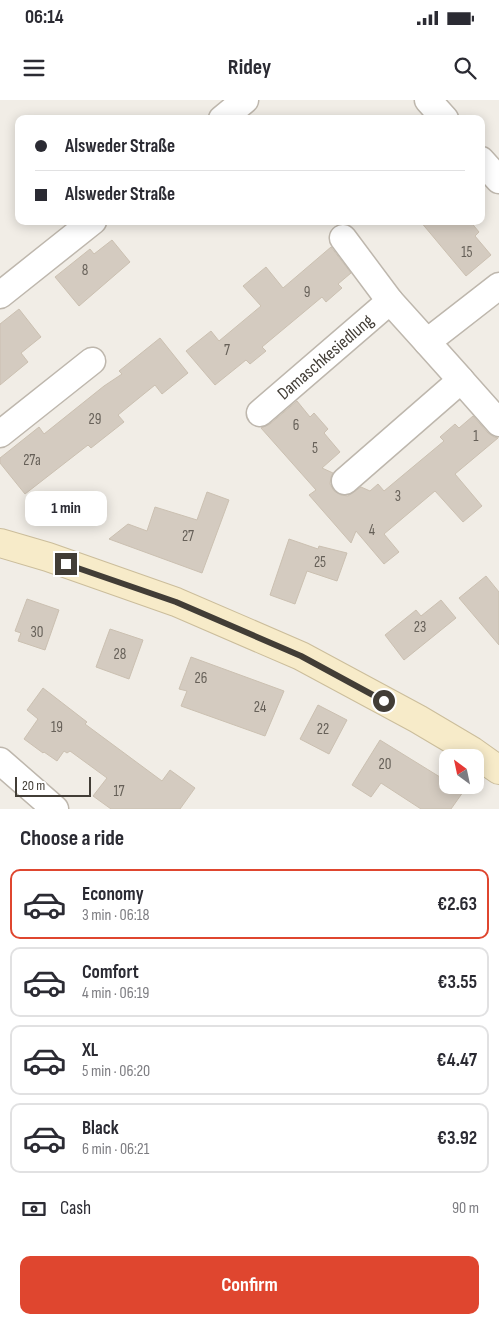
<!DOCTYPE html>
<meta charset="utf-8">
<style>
:root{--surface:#fff;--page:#f7f7f7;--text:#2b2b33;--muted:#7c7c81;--line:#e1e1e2;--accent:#df462f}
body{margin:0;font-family:"Sofia Sans Condensed",sans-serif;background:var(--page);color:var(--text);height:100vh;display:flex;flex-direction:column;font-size:19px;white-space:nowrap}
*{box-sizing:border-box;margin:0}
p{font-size:16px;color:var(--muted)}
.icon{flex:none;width:28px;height:28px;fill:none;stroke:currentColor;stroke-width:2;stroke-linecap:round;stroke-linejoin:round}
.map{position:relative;height:709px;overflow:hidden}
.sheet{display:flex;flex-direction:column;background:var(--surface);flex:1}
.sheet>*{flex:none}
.guide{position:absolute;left:15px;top:15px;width:470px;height:110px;border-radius:10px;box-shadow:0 2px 12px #0003;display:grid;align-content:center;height:110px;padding:0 20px;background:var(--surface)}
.needle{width:32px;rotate:327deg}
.controls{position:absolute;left:439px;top:649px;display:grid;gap:10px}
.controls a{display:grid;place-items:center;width:45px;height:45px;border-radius:10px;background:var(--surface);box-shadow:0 2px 12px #0003;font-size:25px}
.scale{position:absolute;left:15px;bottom:12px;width:76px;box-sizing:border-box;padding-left:5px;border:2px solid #423d36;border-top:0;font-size:14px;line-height:18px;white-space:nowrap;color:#423d36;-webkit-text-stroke:4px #fff;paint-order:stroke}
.end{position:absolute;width:22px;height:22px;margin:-11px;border:6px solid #423d36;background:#fff;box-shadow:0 0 0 2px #fff}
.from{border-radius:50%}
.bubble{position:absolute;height:35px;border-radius:10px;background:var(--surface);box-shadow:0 2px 12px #0003;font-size:16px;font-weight:700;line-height:35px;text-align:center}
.guide b{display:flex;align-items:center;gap:18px;height:48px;font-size:19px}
.guide b+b{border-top:1px solid var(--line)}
.guide i{width:12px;height:12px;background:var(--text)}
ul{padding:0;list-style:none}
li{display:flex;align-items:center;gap:15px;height:70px;margin:0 10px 8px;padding:0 10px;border:2px solid var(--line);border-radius:10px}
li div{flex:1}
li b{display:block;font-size:19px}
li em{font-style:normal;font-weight:700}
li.active{border-color:var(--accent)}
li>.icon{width:45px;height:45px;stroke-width:1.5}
h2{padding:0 20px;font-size:22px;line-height:60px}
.pay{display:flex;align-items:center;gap:12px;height:55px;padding:0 20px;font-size:19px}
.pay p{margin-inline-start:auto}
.primary-button{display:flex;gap:10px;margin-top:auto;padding:10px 20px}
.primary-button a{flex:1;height:58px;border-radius:10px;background:var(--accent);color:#fff;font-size:20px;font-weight:700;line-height:58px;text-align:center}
.status{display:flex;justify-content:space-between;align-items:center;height:35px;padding:0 25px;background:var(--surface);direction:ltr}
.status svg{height:14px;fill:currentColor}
header{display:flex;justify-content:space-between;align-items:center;height:65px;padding:0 20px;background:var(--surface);font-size:22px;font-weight:700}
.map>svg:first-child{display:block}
</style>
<div class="status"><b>06:14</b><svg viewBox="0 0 49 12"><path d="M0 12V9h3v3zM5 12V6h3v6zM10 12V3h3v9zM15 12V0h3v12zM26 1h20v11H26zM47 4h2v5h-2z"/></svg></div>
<header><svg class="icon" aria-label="menu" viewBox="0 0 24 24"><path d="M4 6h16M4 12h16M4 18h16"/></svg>Ridey<svg class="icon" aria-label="search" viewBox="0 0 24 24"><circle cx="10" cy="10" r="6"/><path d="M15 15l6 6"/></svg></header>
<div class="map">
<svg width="499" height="709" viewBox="0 0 499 709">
<rect width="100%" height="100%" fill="#f1ede6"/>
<g fill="#d4cbc0" stroke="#cbc0b1">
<polygon points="420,121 470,121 479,132 475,136 491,155 466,176"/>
<polygon points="112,140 130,162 79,206 55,177 90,149 94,154"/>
<polygon points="331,147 351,173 338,184 342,188 326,202 322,197 262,247 266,251 250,264 246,260 215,285 186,251 211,231 219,241 261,206 243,186 266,167 283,188"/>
<polygon points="19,209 41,237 21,253 28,262 0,285 0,224"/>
<polygon points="160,238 188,273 162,294 155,285 118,315 124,322 91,348 88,345 25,394 0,363 0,358 39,327 44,334 104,286 122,274 119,271"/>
<polygon points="297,301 310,317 314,313 328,329 324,333 340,352 322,368 333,373 331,377 330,384 334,391 341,395 348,396 361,387 370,391 378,384 384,391 444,341 440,337 455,324 459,328 473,316 488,333 494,337 498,338 455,374 482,406 463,422 435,391 384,434 399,452 384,464 356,431 351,443 309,395 316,390 261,328 270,324"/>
<polygon points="207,392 229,400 202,473 109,439 128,424 147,431 155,407 197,420"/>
<polygon points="289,439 318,449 319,446 347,453 337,481 307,471 295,504 270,495"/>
<polygon points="486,476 499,492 499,545 459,498"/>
<polygon points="27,499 59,510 45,550 18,541 21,533 15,531"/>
<polygon points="441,500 456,518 404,560 385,535 416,510 421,516"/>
<polygon points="110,529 143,540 129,579 96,567"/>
<polygon points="191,557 284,591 265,636 181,606 187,591 179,589"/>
<polygon points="43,588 87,622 85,624 162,681 170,670 195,688 180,709 111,709 93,696 107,678 70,651 67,653 64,651 57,661 44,652 43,653 24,639 38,619 27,610"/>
<polygon points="318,605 347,620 329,654 300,639"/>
<polygon points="380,640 448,682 448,685 452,685 463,692 451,709 421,709 381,683 371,697 352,685"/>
</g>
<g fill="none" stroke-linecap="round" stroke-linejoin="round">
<defs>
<g id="street">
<polyline points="428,0 445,19"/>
<polyline points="222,19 245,0"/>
<polyline points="481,60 499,80"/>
<polyline points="343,138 390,201"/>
<polyline points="0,195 93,121"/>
<polyline points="461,280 499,323"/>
<path id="s1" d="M260,313L390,201L427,242L499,186"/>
<polyline points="0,334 92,261"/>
<polyline points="345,381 461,280 427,242"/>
<polyline points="0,661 55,709"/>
</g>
<polyline id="secondary" points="0,443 48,457 176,502 301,556 418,619 472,651 499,670"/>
</defs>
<use href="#street" stroke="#beb7ad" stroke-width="29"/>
<use href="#secondary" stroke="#cbbd9b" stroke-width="30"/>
<use href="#street" stroke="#fff" stroke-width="26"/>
<use href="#secondary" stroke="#f7ebc9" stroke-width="28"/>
</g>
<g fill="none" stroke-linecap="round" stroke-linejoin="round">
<polyline stroke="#423d36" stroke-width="6" points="66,464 176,502 301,556 384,601"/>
</g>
<g text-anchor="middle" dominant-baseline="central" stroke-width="4" stroke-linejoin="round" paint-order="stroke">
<g font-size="15" fill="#666058">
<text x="467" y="152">15</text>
<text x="85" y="170">8</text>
<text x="307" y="192">9</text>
<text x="227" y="250">7</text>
<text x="95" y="319">29</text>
<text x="296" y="325">6</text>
<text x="476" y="336">1</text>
<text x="315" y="348">5</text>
<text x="32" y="360">27a</text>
<text x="398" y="396">3</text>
<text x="372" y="430">4</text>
<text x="188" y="436">27</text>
<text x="320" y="462">25</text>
<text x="420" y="527">23</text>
<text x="37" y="532">30</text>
<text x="120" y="554">28</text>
<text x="201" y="578">26</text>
<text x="260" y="607">24</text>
<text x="57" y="627">19</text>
<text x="323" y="629">22</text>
<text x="385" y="664">20</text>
<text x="119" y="691">17</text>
</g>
<g font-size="18" fill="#423d36" stroke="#fff">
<text stroke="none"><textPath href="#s1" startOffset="86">Damaschkesiedlung</textPath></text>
</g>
</g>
</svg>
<div class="controls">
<a><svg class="needle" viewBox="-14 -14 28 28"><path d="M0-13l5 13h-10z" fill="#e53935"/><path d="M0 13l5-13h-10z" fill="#7c7c81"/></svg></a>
</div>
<div class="scale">20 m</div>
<i class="end from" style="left:384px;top:601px"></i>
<i class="end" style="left:66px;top:464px"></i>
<div class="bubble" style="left:25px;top:391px;width:82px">1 min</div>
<div class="guide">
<b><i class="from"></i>Alsweder Straße</b>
<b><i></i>Alsweder Straße</b>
</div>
</div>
<section class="sheet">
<h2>Choose a ride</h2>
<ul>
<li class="active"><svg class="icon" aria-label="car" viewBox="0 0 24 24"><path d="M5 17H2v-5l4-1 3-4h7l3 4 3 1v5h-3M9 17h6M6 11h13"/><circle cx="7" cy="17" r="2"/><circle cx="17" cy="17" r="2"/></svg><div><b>Economy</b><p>3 min · 06:18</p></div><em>€2.63</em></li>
<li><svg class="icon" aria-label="car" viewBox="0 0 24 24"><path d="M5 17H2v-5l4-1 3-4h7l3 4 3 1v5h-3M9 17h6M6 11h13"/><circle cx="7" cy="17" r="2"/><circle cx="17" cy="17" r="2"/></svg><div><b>Comfort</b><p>4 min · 06:19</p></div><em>€3.55</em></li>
<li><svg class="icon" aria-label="car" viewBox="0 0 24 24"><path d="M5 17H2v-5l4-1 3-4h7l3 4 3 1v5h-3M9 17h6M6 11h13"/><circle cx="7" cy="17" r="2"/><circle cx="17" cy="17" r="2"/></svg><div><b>XL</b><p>5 min · 06:20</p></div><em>€4.47</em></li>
<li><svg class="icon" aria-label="car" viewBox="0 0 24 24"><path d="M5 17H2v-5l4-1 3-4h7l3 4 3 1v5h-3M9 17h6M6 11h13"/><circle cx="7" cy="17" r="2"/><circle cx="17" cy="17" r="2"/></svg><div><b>Black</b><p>6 min · 06:21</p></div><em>€3.92</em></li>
</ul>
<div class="pay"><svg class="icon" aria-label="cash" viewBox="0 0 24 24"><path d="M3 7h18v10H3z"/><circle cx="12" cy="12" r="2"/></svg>Cash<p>90 m</p></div>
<div class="primary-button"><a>Confirm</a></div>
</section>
